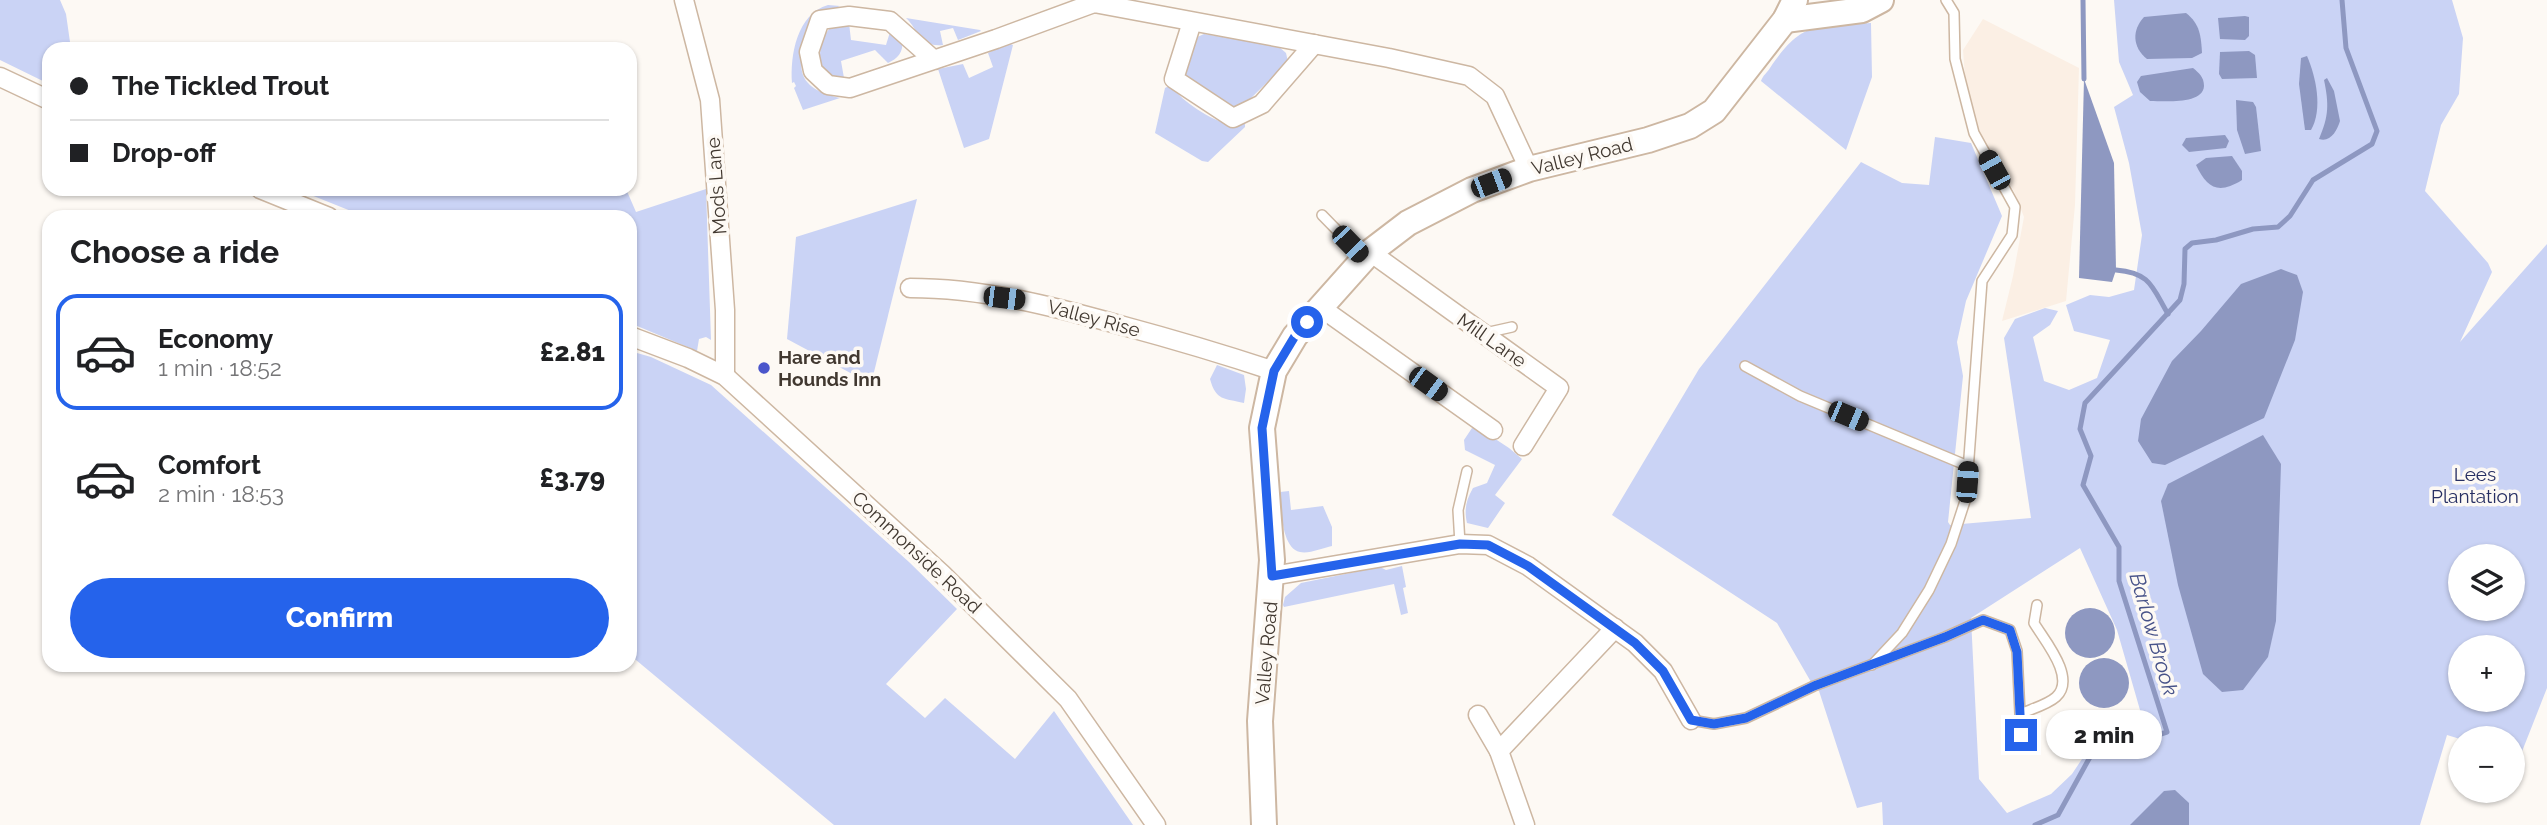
<!DOCTYPE html>
<meta charset="utf-8">
<style>
:root{--surface:#fff;--page:#f6f6f6;--text:#202124;--muted:#757577;--line:#e0e0e0;--accent:#2563eb}
body{margin:0;font-family:Raleway,sans-serif;background:var(--page);color:var(--text);height:100vh;display:flex;flex-direction:column;font-size:26px;white-space:nowrap}
*{box-sizing:border-box;margin:0}
p{font-size:23px;color:var(--muted)}
.icon{flex:none;width:38px;height:38px;fill:none;stroke:currentColor;stroke-width:2;stroke-linecap:round;stroke-linejoin:round}
.map{position:relative;flex:1;overflow:hidden}
.details{position:absolute;left:42px;top:210px;width:595px;height:462px;display:flex;flex-direction:column;background:var(--surface);border-radius:21px;box-shadow:0 2px 5px #0004}
.details>*{flex:none}
.top-card{position:absolute;left:42px;top:42px;width:595px;height:154px;border-radius:21px;box-shadow:0 2px 5px #0004;display:grid;align-content:center;height:154px;padding:0 28px;background:var(--surface)}
.tools{position:absolute;left:2448px;top:544px;display:grid;gap:14px}
.tools a{display:grid;place-items:center;width:77px;height:77px;border-radius:50%;background:var(--surface);box-shadow:0 2px 5px #0004;font-size:35px}
.end{position:absolute;width:32px;height:32px;margin:-16px;border:9px solid #2563eb;background:#fff;box-shadow:0 0 0 4px #fff}
.from{border-radius:50%}
.bubble{position:absolute;height:49px;border-radius:24px;background:var(--surface);box-shadow:0 2px 5px #0004;font-size:23px;font-weight:800;line-height:49px;text-align:center}
.car{position:absolute;width:21px;height:42px;margin:-21px -10px;border-radius:9px;box-shadow:0 0 5px 2px #0007;background:linear-gradient(#222 24%,#8ab4d8 0 40%,#222 0 76%,#8ab4d8 0 86%,#222 0)}
.top-card b{display:flex;align-items:center;gap:24px;height:66px;font-size:26px}
.top-card b+b{border-top:2px solid var(--line)}
.top-card i{width:18px;height:18px;background:var(--text)}
ul{padding:0;list-style:none}
li{display:flex;align-items:center;gap:21px;height:116px;margin:0 14px 10px;padding:0 14px;border:4px solid transparent;border-radius:21px}
li div{flex:1}
li b{display:block;font-size:26px}
li em{font-style:normal;font-weight:800}
li.on{border-color:var(--accent)}
li>.icon{width:63px;height:63px;stroke-width:1.5}
h2{padding:0 28px;font-size:32px;line-height:84px}
.action{display:flex;gap:14px;margin-top:auto;padding:14px 28px}
.action a{flex:1;height:80px;border-radius:42px;background:var(--accent);color:#fff;font-size:28px;font-weight:800;line-height:80px;text-align:center}
.map>svg:first-child{display:block}
</style>
<div class="map">
<svg width="2547" height="825" viewBox="0 0 2547 825">
<rect width="100%" height="100%" fill="#fdf9f4"/>
<polygon fill="#fbefe4" points="1983,19 2079,68 2075,205 2066,301 2002,321 2013,276 2024,217 2013,189 1994,163 1978,133 1965,77 1963,50"/>
<g fill="#cad3f5" fill-rule="evenodd">
<polygon points="0,0 60,0 66,14 71,49 49,49 49,84 0,60"/>
<path d="M2114,0H2452L2463,38L2459,94L2441,125L2425,191L2488,263L2492,272L2460,342L2547,244V688L2521,754L2513,752V738L2460,739L2447,735L2420,825H1883L1882,802L1857,808L1819,691L1811,682L1777,623L1612,515L1699,369L1861,162L1902,183L1929,185L1935,137L1971,143L2002,216L1966,301L1957,342L1963,376L1948,522L1950,525L2031,518L2004,338L2015,319L2045,308L2058,311L2050,325L2033,337L2044,381L2069,390L2097,378L2110,340L2074,331L2066,305L2090,295L2109,297L2134,290L2142,235L2129,163L2114,107L2133,95L2119,62ZM2080,548L2117,630L2142,717L2096,738L2072,774L2051,794L2007,813L1979,779L1971,618ZM2460,556H2513V609H2460ZM2460,648H2513V700H2460Z"/>
<path d="M828,5L840,6L820,14C802,52 782,85 840,98L803,110L794,88L796,86L794,82L792,83C790,55 797,14 828,5Z"/>
<path d="M906,18L980,30L981,31L958,40L953,28L940,31L943,45C917,47 920,31 906,18Z"/>
<path d="M849,23L851,40L886,45L890,32L902,41C904,52 897,59 888,63L875,50L841,61L844,78C815,79 815,45 830,28Z"/>
<path d="M1871,23L1872,77L1846,150L1761,81C1763,75 1767,73 1770,68C1802,20 1818,26 1871,23Z"/>
<polygon points="1204,34 1278,46 1286,53 1288,62 1246,103 1233,108 1186,78 1185,69 1195,38"/>
<polygon points="1008,43 1013,45 989,139 964,148 938,69 963,64 969,78 993,67 988,53"/>
<path d="M1169,86L1173,87C1181,101 1211,120 1228,124C1233,126 1239,124 1245,123V127L1208,162L1202,161L1155,133L1165,88Z"/>
<polygon points="296,189 626,189 636,212 706,189 711,340 706,337 699,339 697,351 630,323 630,217 366,217"/>
<polygon points="917,199 871,384 787,339 796,237"/>
<polygon points="630,351 651,357 711,385 909,562 957,609 886,684 925,718 945,698 1015,759 1054,711 1133,825 834,825 630,655"/>
<path d="M1217,365L1244,375L1246,389L1244,403C1224,398 1216,401 1210,379Z"/>
<path d="M1474,425L1509,448L1522,459L1495,495L1505,503L1488,528L1467,523C1464,510 1466,500 1473,488L1487,483L1495,465L1465,450L1464,440Z"/>
<path d="M1289,491L1291,510L1323,506L1332,527V546C1323,548 1309,554 1300,552C1281,548 1281,507 1280,492Z"/>
<polygon points="1402,566 1406,587 1403,588 1408,613 1401,615 1394,584 1284,607 1283,605 1285,597 1301,583 1380,567 1386,570"/>
</g>
<g fill="#8e98c1">
<path d="M2186,13C2200,24 2201,36 2202,53L2192,58L2147,59C2132,47 2132,30 2144,17Z"/>
<polygon points="2245,16 2249,17 2249,36 2245,40 2220,39 2218,18"/>
<polygon points="2249,51 2255,55 2257,78 2222,79 2219,74 2220,52"/>
<path d="M2307,56C2316,77 2323,109 2311,130H2305L2299,84L2301,58Z"/>
<path d="M2193,68C2199,73 2204,77 2204,86C2203,105 2163,101 2150,101L2140,92L2137,82L2141,76Z"/>
<path d="M2327,78L2334,91L2340,121C2337,131 2330,143 2319,139C2329,116 2329,104 2324,80Z"/>
<polygon points="2084,79 2114,163 2116,270 2112,282 2079,278"/>
<polygon points="2236,100 2253,102 2256,107 2261,151 2245,154 2237,130"/>
<polygon points="2225,135 2229,141 2226,148 2189,152 2182,145 2186,138"/>
<path d="M2232,156L2242,171V180C2218,195 2207,188 2196,165L2206,158Z"/>
<polygon points="2281,269 2297,275 2303,292 2295,340 2264,418 2165,465 2152,463 2138,441 2141,419 2172,361 2201,331 2241,284"/>
<polygon points="2263,435 2281,464 2276,621 2268,657 2243,690 2222,692 2203,674 2178,585 2161,501 2168,484"/>
<circle cx="2090" cy="633" r="25"/>
<circle cx="2104" cy="683" r="25"/>
<polygon points="2175,790 2189,803 2189,825 2130,825 2164,791"/>
</g>
<g fill="none" stroke-linecap="round" stroke-linejoin="round">
<g stroke="#8e98c1" stroke-width="5">
<polyline points="2083,0 2084,79"/>
<path d="M2116,270C2151,273 2152,287 2168,314"/>
<polyline points="2035,825 2058,815 2090,757 2167,732 2119,581 2119,547 2083,485 2091,456 2080,429 2085,403 2180,300 2184,284 2185,249 2192,243 2216,240 2253,229 2278,227 2290,216 2313,180 2372,144 2377,131 2346,48 2342,0"/>
</g>
<defs>
<g id="lane">
<polyline points="1322,215 1363,257"/>
<polyline points="1485,333 1512,327"/>
<polyline points="1745,366 1800,396 1968,466"/>
<polyline points="1460,544 1458,510 1467,471"/>
<polyline points="1872,665 1902,633 1929,590 1951,544 1966,498 1982,281 2012,235 2015,207 1974,133 1955,59 1954,13 1946,0"/>
<path d="M2020,714C2031,709 2047,705 2056,697C2077,678 2044,640 2034,623L2037,605"/>
<polyline points="1691,720 1714,724 1746,718 1814,686 1945,637 1983,620 2010,630 2017,651 2021,735"/>
</g>
<g id="street">
<polyline points="684,0 710,100 725,310 725,376"/>
<polyline points="1192,22 1174,79 1233,118 1262,104 1314,44"/>
<polyline points="934,60 890,21 849,16 820,20 809,52 813,71 828,85 850,88 996,39 1094,3 1389,58 1469,76 1495,96 1529,169"/>
<polyline points="0,77 49,100"/>
<polyline points="260,189 329,217"/>
<polyline points="1370,252 1559,388 1523,446"/>
<path d="M910,288C982,288 1052,306 1120,325C1172,339 1223,354 1274,371"/>
<polyline points="1320,307 1493,430"/>
<polyline points="630,336 688,358 725,376 942,574 1068,699 1156,825"/>
<polyline points="1272,576 1460,544 1488,545 1528,566 1635,643 1663,671 1691,720"/>
<polyline points="1478,715 1499,751"/>
<polyline points="1525,825 1499,751 1615,628"/>
</g>
<g id="secondary">
<polyline points="1785,20 1862,10 1881,0"/>
<polyline points="1264,825 1260,721 1272,560 1262,428 1274,371 1295,336 1370,252 1408,223 1472,190 1529,169 1648,140 1690,126 1714,111 1785,20 1795,0"/>
</g>
</defs>
<use href="#lane" stroke="#cdb7a2" stroke-width="12"/>
<use href="#street" stroke="#cdb7a2" stroke-width="21"/>
<use href="#secondary" stroke="#cdb7a2" stroke-width="28"/>
<use href="#lane" stroke="#fff" stroke-width="9"/>
<use href="#street" stroke="#fff" stroke-width="18"/>
<use href="#secondary" stroke="#fff" stroke-width="24"/>
</g>
<g fill="none" stroke-linecap="round" stroke-linejoin="round">
<polyline stroke="#2563eb" stroke-width="9" points="1307,322 1295,336 1274,371 1262,428 1272,576 1460,544 1488,545 1528,566 1635,643 1663,671 1691,720 1714,724 1746,718 1814,686 1945,637 1983,620 2010,630 2017,652 2021,735"/>
</g>
<circle fill="#4b56cb" stroke="#fdf9f4" stroke-width="2.5" cx="764" cy="368" r="7"/>
<g text-anchor="middle" dominant-baseline="central" stroke-width="7" stroke-linejoin="round" paint-order="stroke">
<g font-size="19" fill="#413830" stroke="#fdf9f4">
<text transform="translate(1582 156) rotate(-14)">Valley Road</text>
<text transform="translate(716 186) rotate(-94)">Mods Lane</text>
<text transform="translate(1094 318) rotate(15)">Valley Rise</text>
<text transform="translate(1492 340) rotate(35)">Mill Lane</text>
<text transform="translate(917 552) rotate(43)">Commonside Road</text>
<text transform="translate(1266 653) rotate(-85)">Valley Road</text>
</g>
<g font-size="19" font-weight="bold" fill="#413830" stroke="#fdf9f4" text-anchor="start">
<text x="778" y="357">Hare and<tspan x="778" dy="22">Hounds Inn</tspan></text>
</g>
<g font-size="19" fill="#272f63" stroke="#fdf9f4">
<text x="2475" y="474">Lees<tspan x="2475" dy="22">Plantation</tspan></text>
</g>
<g font-size="21" font-style="italic" fill="#475289" stroke="#fdf9f4">
<text transform="translate(2154 634) rotate(74)">Barlow Brook</text>
</g>
</g>
</svg>
<div class="tools">
<a><svg class="icon" aria-label="layers" viewBox="0 0 24 24"><path d="M12 4l9 5-9 5-9-5zM3 14l9 5 9-5"/></svg></a>
<a>+</a>
<a>−</a>
</div>
<i class="end from" style="left:1307px;top:322px"></i>
<i class="end" style="left:2021px;top:735px"></i>
<div class="bubble" style="left:2046px;top:710px;width:116px">2 min</div>
<i class="car" style="left:1994px;top:170px;rotate:331deg"></i>
<i class="car" style="left:1491px;top:183px;rotate:69deg"></i>
<i class="car" style="left:1350px;top:244px;rotate:136deg"></i>
<i class="car" style="left:1004px;top:298px;rotate:97deg"></i>
<i class="car" style="left:1428px;top:384px;rotate:126deg"></i>
<i class="car" style="left:1848px;top:416px;rotate:113deg"></i>
<i class="car" style="left:1967px;top:482px;rotate:4deg"></i>
<div class="top-card">
<b><i class="from"></i>The Tickled Trout</b>
<b><i></i>Drop-off</b>
</div>
<section class="details">
<h2>Choose a ride</h2>
<ul>
<li class="on"><svg class="icon" aria-label="car" viewBox="0 0 24 24"><path d="M5 17H2v-5l4-1 3-4h7l3 4 3 1v5h-3M9 17h6M6 11h13"/><circle cx="7" cy="17" r="2"/><circle cx="17" cy="17" r="2"/></svg><div><b>Economy</b><p>1 min · 18:52</p></div><em>£2.81</em></li>
<li><svg class="icon" aria-label="car" viewBox="0 0 24 24"><path d="M5 17H2v-5l4-1 3-4h7l3 4 3 1v5h-3M9 17h6M6 11h13"/><circle cx="7" cy="17" r="2"/><circle cx="17" cy="17" r="2"/></svg><div><b>Comfort</b><p>2 min · 18:53</p></div><em>£3.79</em></li>
</ul>
<div class="action"><a>Confirm</a></div>
</section>
</div>
